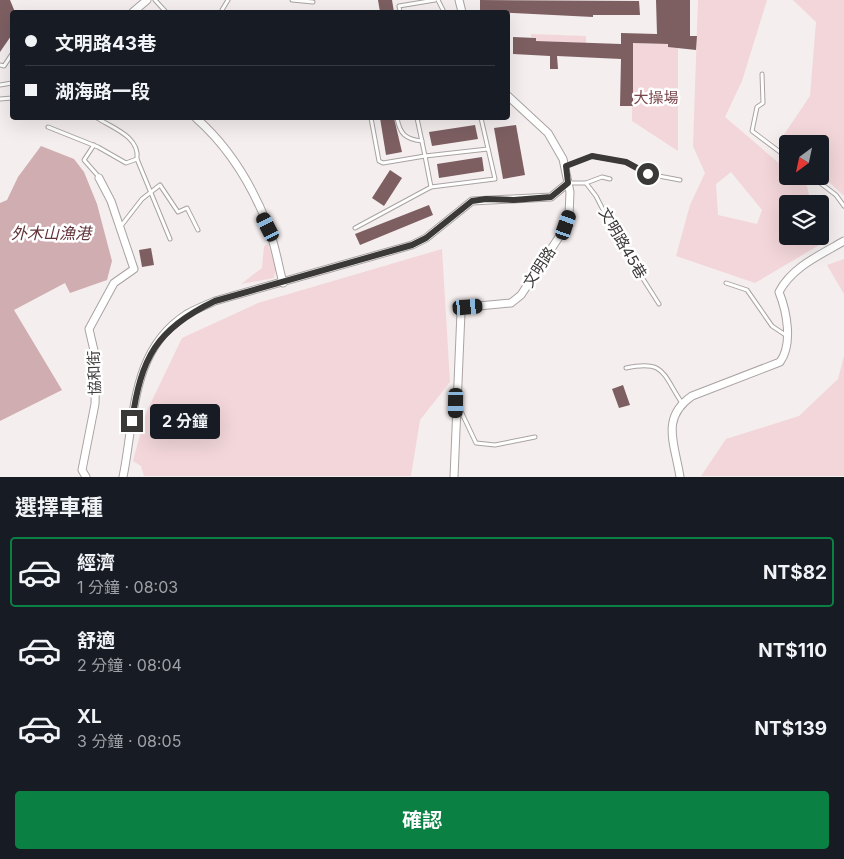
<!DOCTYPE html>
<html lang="zh-TW">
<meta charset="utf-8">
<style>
:root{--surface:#171b24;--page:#20242c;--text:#f1f3f6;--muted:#9ea1a6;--line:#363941;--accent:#0b8043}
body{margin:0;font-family:Inter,"Noto Sans TC",sans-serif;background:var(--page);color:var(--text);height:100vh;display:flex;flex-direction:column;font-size:19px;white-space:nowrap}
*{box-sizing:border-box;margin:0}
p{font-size:16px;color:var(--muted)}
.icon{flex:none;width:28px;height:28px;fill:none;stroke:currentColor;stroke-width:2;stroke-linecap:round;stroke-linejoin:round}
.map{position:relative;height:477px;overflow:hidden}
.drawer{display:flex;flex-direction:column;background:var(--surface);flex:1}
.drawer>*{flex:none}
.top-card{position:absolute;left:10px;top:10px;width:500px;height:110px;border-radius:5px;box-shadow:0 5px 20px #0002;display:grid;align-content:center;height:110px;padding:0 15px;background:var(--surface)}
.needle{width:32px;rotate:213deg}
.tools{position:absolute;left:779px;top:135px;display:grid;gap:10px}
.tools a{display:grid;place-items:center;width:50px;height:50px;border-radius:5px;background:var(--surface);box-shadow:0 5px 20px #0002;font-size:25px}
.end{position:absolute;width:22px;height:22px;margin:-11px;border:6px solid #3b3838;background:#fff;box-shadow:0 0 0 2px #fff}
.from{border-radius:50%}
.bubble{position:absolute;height:35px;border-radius:5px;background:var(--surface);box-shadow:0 5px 20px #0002;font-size:16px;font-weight:700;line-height:35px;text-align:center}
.car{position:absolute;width:15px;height:30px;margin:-15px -8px;border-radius:6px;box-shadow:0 0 4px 1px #0007;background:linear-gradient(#222 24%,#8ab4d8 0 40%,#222 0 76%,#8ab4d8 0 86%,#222 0)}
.top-card b{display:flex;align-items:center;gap:18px;height:48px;font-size:19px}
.top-card b+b{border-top:1px solid var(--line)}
.top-card i{width:12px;height:12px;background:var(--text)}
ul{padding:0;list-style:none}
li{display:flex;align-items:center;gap:15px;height:70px;margin:0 10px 8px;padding:0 5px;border:2px solid transparent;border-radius:5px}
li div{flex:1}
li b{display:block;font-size:19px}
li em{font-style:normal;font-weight:700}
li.active{border-color:var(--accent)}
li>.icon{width:45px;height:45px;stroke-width:1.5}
h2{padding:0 15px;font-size:22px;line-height:60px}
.action{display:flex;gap:10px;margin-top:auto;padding:10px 15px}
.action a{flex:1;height:58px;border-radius:5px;background:var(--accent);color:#fff;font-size:20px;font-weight:700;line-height:58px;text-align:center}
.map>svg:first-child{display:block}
</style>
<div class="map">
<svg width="844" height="477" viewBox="0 0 844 477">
<rect width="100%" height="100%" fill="#f5eeee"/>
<g fill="#f2d6d9" fill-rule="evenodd">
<path d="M698,0H767L742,81L725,117L787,170L788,176H795L807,186L811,204H788V236H819L821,244L755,283L676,256L690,205L705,173L693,146ZM731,172L762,210L757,224L718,215L716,184Z"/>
<polygon points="793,0 844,0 844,196 820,174 820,144 787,145 781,139 810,96 816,22"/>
<polygon points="531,34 586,36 586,43 536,41 536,38 531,37"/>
<polygon points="633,43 668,44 678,47 678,151 632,121"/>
<polygon points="268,244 276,268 274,278 241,284 262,268 264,246"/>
<polygon points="442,249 450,382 420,420 411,476 144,476 141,466 133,461 146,413 182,338 258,303"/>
<polygon points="844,259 844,294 827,265"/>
<polygon points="844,356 844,476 701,476 726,439 799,416 838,379"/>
</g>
<polygon fill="#cfadb0" points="41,146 74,159 84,172 97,204 112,261 107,280 70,293 65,283 14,310 62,390 0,421 0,203 7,200 18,177"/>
<g fill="#7d5f62">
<polygon points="0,0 10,0 15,12 12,12 11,36 0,52"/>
<polygon points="378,0 392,0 394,12 380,12"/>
<polygon points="480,0 639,1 640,15 593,15 593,17 491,12 480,10"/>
<polygon points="656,0 690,0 690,36 697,36 696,50 668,47 668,44 633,43 633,106 620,106 621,59 557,56 558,69 550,69 550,56 513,54 513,37 536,38 536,41 621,44 621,33 657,34"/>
<polygon points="380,118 394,118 402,152 386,155"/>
<polygon points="475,125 478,139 432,146 429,132"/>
<polygon points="516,125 525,175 503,179 494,128"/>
<polygon points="482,157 484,171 439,178 437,164"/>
<polygon points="390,170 402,178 384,206 372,198"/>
<polygon points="429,205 433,215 360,245 355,234"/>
<polygon points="151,248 154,265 142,267 139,250"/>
<polygon points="623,385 630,405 619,408 612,389"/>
</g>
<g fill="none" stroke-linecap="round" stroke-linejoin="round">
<defs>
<g id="lane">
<polyline points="155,0 166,12"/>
<polyline points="292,0 313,2"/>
<polyline points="438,0 444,12"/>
<polyline points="222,10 228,0"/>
<polyline points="400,12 399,6 435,0"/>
<polyline points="0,65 4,66 12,54"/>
<polyline points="762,74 763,103 757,107 752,131 788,158"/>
<polyline points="0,85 12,83"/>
<polyline points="0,99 12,98"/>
<path d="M97,118C113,128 140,137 137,159L170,239"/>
<path d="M397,118C400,134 405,139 422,141"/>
<polyline points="417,118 425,156 488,149"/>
<polyline points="48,127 98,147 126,163 137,159"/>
<polyline points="94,145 84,160 99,177"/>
<polyline points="566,166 592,156 626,162 648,174 680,180"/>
<polyline points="811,176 836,195 844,206"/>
<polyline points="568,183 586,183 596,196 619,241 659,304"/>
<polyline points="586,183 602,177 610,179"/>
<polyline points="431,187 495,179 481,118"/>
<polyline points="121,226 142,199 160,185 178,212 187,208 198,230"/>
<polyline points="355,228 431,187 425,156 383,163 379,161 371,118"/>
<polyline points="726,283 747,290 772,326 787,336"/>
<path d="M626,368C665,360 662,373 682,403"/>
<polyline points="458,405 476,443 495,445 535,437"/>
</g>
<g id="street">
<polyline points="459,0 462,12"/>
<polyline points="133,12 147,0"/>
<path d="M196,118C229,147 252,185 268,226C275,244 278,264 283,283"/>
<polyline points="86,477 82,470 95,404 96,359 89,329 114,283 134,269 111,201 99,178"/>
<path d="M123,477C135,419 130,350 187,314C196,309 206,305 215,301L412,245L426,238L472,201L551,197L568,183"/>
<polyline points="454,477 461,312 468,307 511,303 521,295 561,234 569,215 570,192 563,159 548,133 508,96"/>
<path d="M680,477C675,444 660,418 692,396L780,362C793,344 787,312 779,292C792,267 820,255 844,241"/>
</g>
</defs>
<use href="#lane" stroke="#aaa3a3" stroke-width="5"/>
<use href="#street" stroke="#aaa3a3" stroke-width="9"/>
<use href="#lane" stroke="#fff" stroke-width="3"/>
<use href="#street" stroke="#fff" stroke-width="7"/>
</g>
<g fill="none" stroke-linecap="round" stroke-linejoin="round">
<path stroke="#3b3838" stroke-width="6" d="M132,421C141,358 156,329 215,301L412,245L426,238L472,201L486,199L514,200L551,197L568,183L566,166L592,156L626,162L648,174"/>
</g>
<g text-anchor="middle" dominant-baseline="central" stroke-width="5" stroke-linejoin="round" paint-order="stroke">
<g font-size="15" fill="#78454b" stroke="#fff">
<text x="656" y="97">大操場</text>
</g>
<g font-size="15" fill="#3b3838" stroke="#fff">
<text transform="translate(623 243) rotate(60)">文明路45巷</text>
<text transform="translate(539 267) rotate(-57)">文明路</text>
<text transform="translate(94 373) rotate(-92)">協和街</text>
</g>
<g font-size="16" font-style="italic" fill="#63333a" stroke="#fff">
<text x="51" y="233">外木山漁港</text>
</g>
</g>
</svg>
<div class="tools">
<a><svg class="needle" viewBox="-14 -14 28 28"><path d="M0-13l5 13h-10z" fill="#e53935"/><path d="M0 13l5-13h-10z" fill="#9ea1a6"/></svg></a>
<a><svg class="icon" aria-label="layers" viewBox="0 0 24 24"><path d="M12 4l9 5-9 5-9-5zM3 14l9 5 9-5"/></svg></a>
</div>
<i class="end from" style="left:648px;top:174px"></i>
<i class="end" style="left:132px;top:421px"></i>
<div class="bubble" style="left:150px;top:404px;width:70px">2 分鐘</div>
<i class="car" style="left:566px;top:225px;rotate:19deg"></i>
<i class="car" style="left:268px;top:227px;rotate:333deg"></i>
<i class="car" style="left:468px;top:307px;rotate:85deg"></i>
<i class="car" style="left:456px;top:403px;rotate:181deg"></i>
<div class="top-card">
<b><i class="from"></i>文明路43巷</b>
<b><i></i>湖海路一段</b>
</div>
</div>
<section class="drawer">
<h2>選擇車種</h2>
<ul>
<li class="active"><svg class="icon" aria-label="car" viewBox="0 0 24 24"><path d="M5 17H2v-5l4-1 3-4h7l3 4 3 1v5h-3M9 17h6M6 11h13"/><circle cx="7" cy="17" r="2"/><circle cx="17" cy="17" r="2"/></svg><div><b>經濟</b><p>1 分鐘 · 08:03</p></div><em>NT$82</em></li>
<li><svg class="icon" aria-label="car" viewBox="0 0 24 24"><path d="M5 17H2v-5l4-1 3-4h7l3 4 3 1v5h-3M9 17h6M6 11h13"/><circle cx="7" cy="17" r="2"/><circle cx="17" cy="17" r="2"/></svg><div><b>舒適</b><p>2 分鐘 · 08:04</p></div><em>NT$110</em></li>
<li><svg class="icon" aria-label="car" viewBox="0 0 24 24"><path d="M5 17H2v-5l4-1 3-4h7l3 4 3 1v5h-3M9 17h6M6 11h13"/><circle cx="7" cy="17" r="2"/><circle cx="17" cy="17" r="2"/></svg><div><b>XL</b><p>3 分鐘 · 08:05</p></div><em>NT$139</em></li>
</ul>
<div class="action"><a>確認</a></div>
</section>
